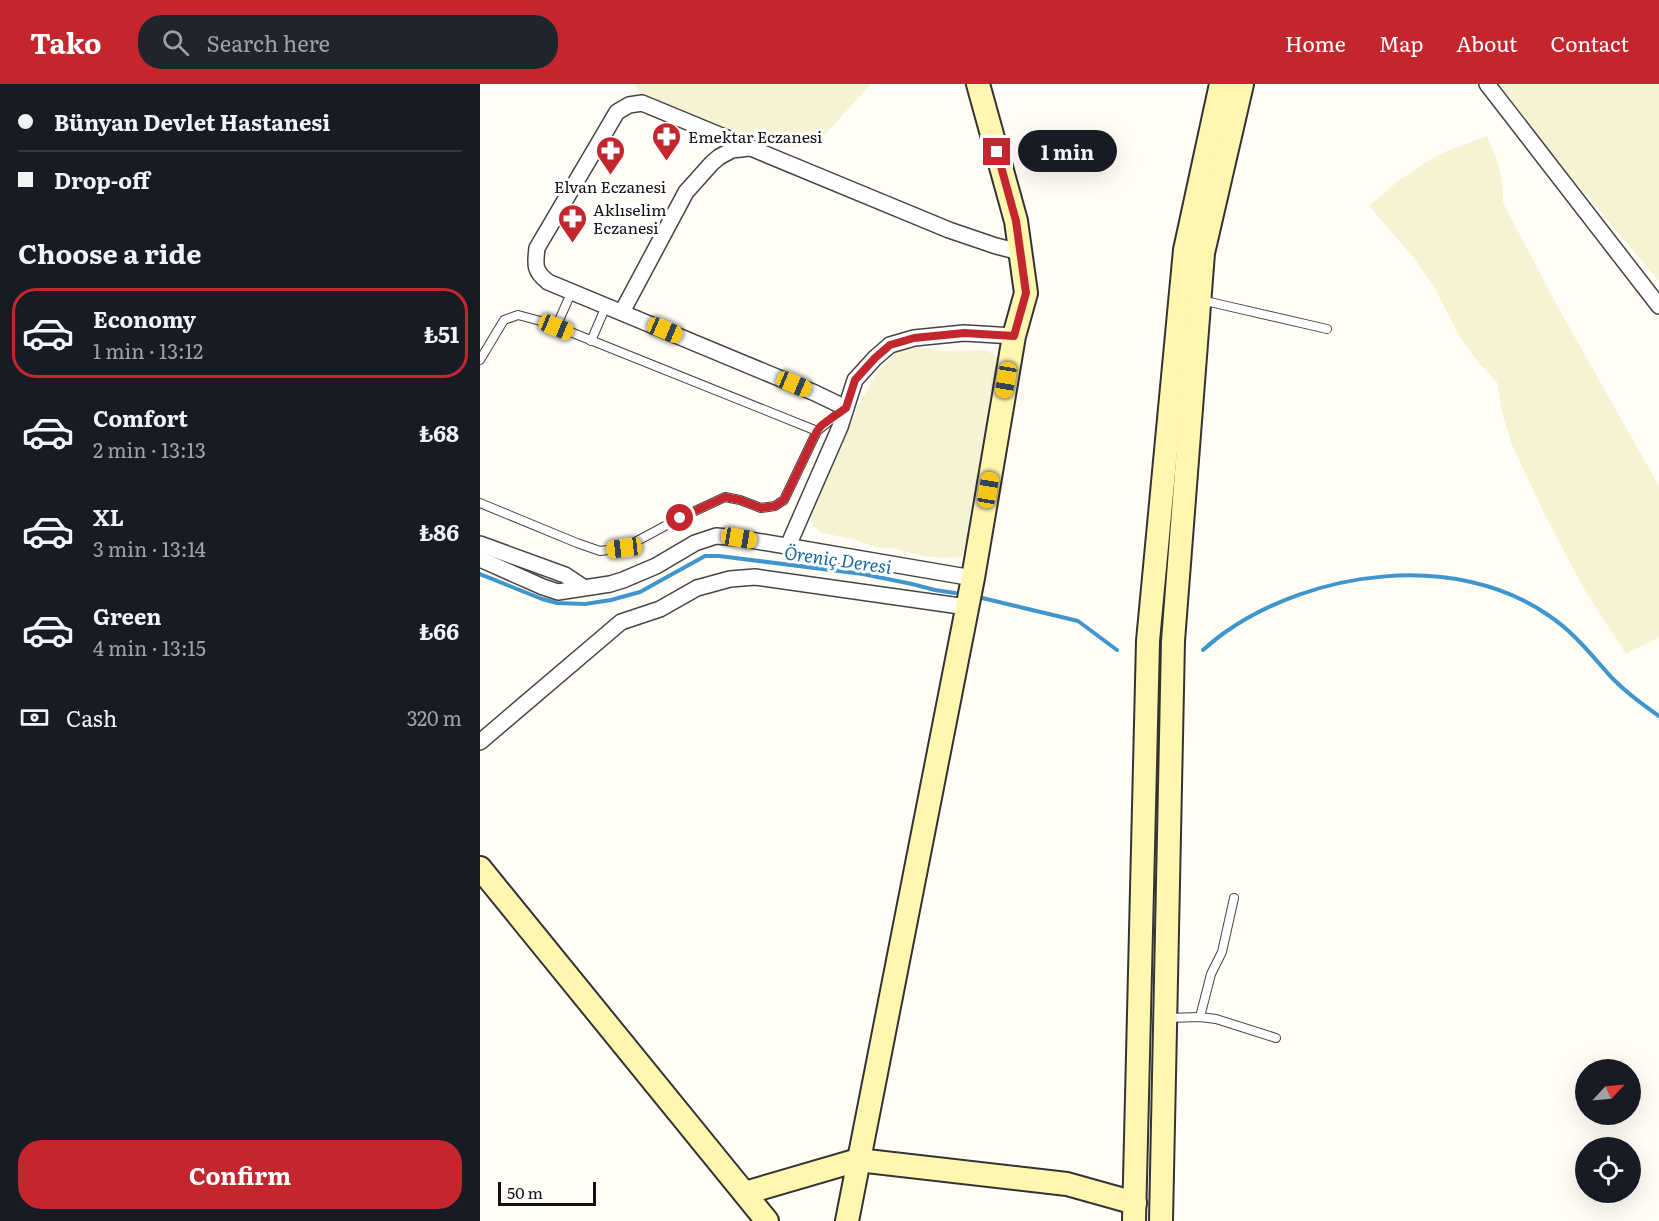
<!DOCTYPE html>
<meta charset="utf-8">
<style>
:root{--surface:#171b24;--page:#20242c;--text:#f1f3f6;--muted:#9ea1a6;--line:#363941;--accent:#c4262e}
body{margin:0;font-family:Literata,serif;background:var(--page);color:var(--text);height:100vh;display:flex;flex-direction:column;font-size:22px;white-space:nowrap}
*{box-sizing:border-box;margin:0}
p{font-size:20px;color:var(--muted)}
.icon{flex:none;width:33px;height:33px;fill:none;stroke:currentColor;stroke-width:2;stroke-linecap:round;stroke-linejoin:round}
.map{position:relative;flex:1;overflow:hidden}
.drawer{display:flex;flex-direction:column;background:var(--surface);width:480px}
.drawer>*{flex:none}
.top-card{display:grid;align-content:center;height:132px;padding:0 18px;background:var(--surface)}
.needle{width:39px;rotate:64deg}
.buttons{position:absolute;left:1095px;top:975px;display:grid;gap:12px}
.buttons a{display:grid;place-items:center;width:66px;height:66px;border-radius:50%;background:var(--surface);box-shadow:0 6px 24px #0002;font-size:30px}
.scale{position:absolute;left:18px;bottom:15px;width:98px;box-sizing:border-box;padding-left:6px;border:3px solid #111;border-top:0;font-size:16px;line-height:21px;white-space:nowrap;color:#111;-webkit-text-stroke:4px #fff;paint-order:stroke}
.end{position:absolute;width:27px;height:27px;margin:-14px;border:8px solid #c4262e;background:#fff;box-shadow:0 0 0 3px #fff}
.from{border-radius:50%}
.bubble{position:absolute;height:42px;border-radius:21px;background:var(--surface);box-shadow:0 6px 24px #0002;font-size:20px;font-weight:700;line-height:42px;text-align:center}
.car{position:absolute;width:18px;height:36px;margin:-18px -9px;border-radius:8px;box-shadow:0 0 4px 2px #0007;background:linear-gradient(#f5c518 24%,#345 0 40%,#f5c518 0 76%,#345 0 86%,#f5c518 0)}
.top-card b{display:flex;align-items:center;gap:21px;height:57px;font-size:22px}
.top-card b+b{border-top:2px solid var(--line)}
.top-card i{width:15px;height:15px;background:var(--text)}
ul{padding:0;list-style:none}
li{display:flex;align-items:center;gap:18px;height:90px;margin:0 12px 9px;padding:0 6px;border:3px solid transparent;border-radius:24px}
li div{flex:1}
li b{display:block;font-size:22px}
li em{font-style:normal;font-weight:700}
li.active{border-color:var(--accent)}
li>.icon{width:54px;height:54px;stroke-width:1.5}
h2{padding:0 18px;font-size:27px;line-height:72px}
.pay{display:flex;align-items:center;gap:15px;height:66px;padding:0 18px;font-size:22px}
.pay p{margin-inline-start:auto}
.button{display:flex;gap:12px;margin-top:auto;padding:12px 18px}
.button a{flex:1;height:69px;border-radius:24px;background:var(--accent);color:#fff;font-size:24px;font-weight:700;line-height:69px;text-align:center}
header{display:flex;align-items:center;gap:36px;box-sizing:border-box;height:84px;padding:0 30px;background:var(--accent);color:#fff}
header strong{font-size:28px}
nav{display:flex;gap:33px;margin-inline-start:auto;font-size:21px}
.search{width:420px;height:54px;background:var(--page);display:flex;align-items:center;gap:15px;box-sizing:border-box;padding:0 21px;border-radius:24px;color:var(--muted);font-size:22px}
main{display:flex;flex:1;min-height:0}
.map>svg:first-child{display:block}
</style>
<header>
<strong>Tako</strong>
<div class="search"><svg class="icon" aria-label="search" viewBox="0 0 24 24"><circle cx="10" cy="10" r="6"/><path d="M15 15l6 6"/></svg>Search here</div>
<nav><a>Home</a><a>Map</a><a>About</a><a>Contact</a></nav>
</header>
<main>
<section class="drawer">
<div class="top-card">
<b><i class="from"></i>Bünyan Devlet Hastanesi</b>
<b><i></i>Drop-off</b>
</div>
<h2>Choose a ride</h2>
<ul>
<li class="active"><svg class="icon" aria-label="car" viewBox="0 0 24 24"><path d="M5 17H2v-5l4-1 3-4h7l3 4 3 1v5h-3M9 17h6M6 11h13"/><circle cx="7" cy="17" r="2"/><circle cx="17" cy="17" r="2"/></svg><div><b>Economy</b><p>1 min · 13:12</p></div><em>₺51</em></li>
<li><svg class="icon" aria-label="car" viewBox="0 0 24 24"><path d="M5 17H2v-5l4-1 3-4h7l3 4 3 1v5h-3M9 17h6M6 11h13"/><circle cx="7" cy="17" r="2"/><circle cx="17" cy="17" r="2"/></svg><div><b>Comfort</b><p>2 min · 13:13</p></div><em>₺68</em></li>
<li><svg class="icon" aria-label="car" viewBox="0 0 24 24"><path d="M5 17H2v-5l4-1 3-4h7l3 4 3 1v5h-3M9 17h6M6 11h13"/><circle cx="7" cy="17" r="2"/><circle cx="17" cy="17" r="2"/></svg><div><b>XL</b><p>3 min · 13:14</p></div><em>₺86</em></li>
<li><svg class="icon" aria-label="car" viewBox="0 0 24 24"><path d="M5 17H2v-5l4-1 3-4h7l3 4 3 1v5h-3M9 17h6M6 11h13"/><circle cx="7" cy="17" r="2"/><circle cx="17" cy="17" r="2"/></svg><div><b>Green</b><p>4 min · 13:15</p></div><em>₺66</em></li>
</ul>
<div class="pay"><svg class="icon" aria-label="cash" viewBox="0 0 24 24"><path d="M3 7h18v10H3z"/><circle cx="12" cy="12" r="2"/></svg>Cash<p>320 m</p></div>
<div class="button"><a>Confirm</a></div>
</section>
<div class="map">
<svg width="1179" height="1137" viewBox="0 0 1179 1137">
<rect width="100%" height="100%" fill="#fffdf5"/>
<g fill="#f6f3d4">
<polygon points="155,0 391,0 340,56 323,62 315,63 296,62 225,40 163,12 157,5"/>
<polygon points="1019,0 1179,0 1179,197 1051,46"/>
<polygon points="1007,52 1018,78 1023,105 1023,119 1079,225 1179,402 1179,553 1146,570 1104,505 1065,431 1032,361 1022,328 1017,298 998,278 981,255 954,203 934,174 889,122 918,97 951,75 969,66"/>
<polygon points="440,263 462,267 505,266 515,271 520,280 505,371 494,405 486,459 482,473 463,474 445,472 411,464 399,464 373,455 342,449 333,441 331,436 331,430 378,322 398,287 419,266"/>
</g>
<g fill="none" stroke-linecap="round" stroke-linejoin="round">
<g stroke="#3f96cf" stroke-width="4">
<polyline points="0,490 62,515 77,519 105,520 131,516 160,508 225,472 239,472 383,490 432,500 455,506 475,509"/>
<polyline points="498,513 598,537 637,566"/>
<path d="M723,566C730,560 737,554 744,549C833,486 976,467 1068,531C1094,548 1112,572 1133,595C1147,609 1163,621 1179,632"/>
</g>
<defs>
<g id="lane">
<polyline points="721,216 847,245"/>
<polyline points="76,243 92,207"/>
<polyline points="111,257 126,222"/>
<polyline points="0,276 24,236 38,231 68,239 337,347"/>
<polyline points="0,419 97,459 120,467 144,464 200,434 245,413 260,416 281,424 295,422 304,416 337,347 362,327"/>
<polyline points="720,933 731,890 742,868 754,814"/>
<polyline points="687,934 720,933 736,935 796,954"/>
</g>
<g id="street">
<polyline points="1007,0 1179,222"/>
<polyline points="142,228 206,108 232,79 239,73 252,66 269,64"/>
<path d="M534,252L484,249L434,254L410,261L395,274L375,296L366,324L335,309L68,198C54,187 55,181 57,164L137,28L149,21L162,19L469,146L516,162L540,168"/>
<polyline points="0,460 85,491 103,503"/>
<polyline points="308,462 360,343 366,324"/>
<polyline points="0,475 63,503 78,508 130,500 143,496 176,482 215,459 236,452 259,454 493,494"/>
<polyline points="0,658 141,538 180,525 217,504 250,495 275,493 487,523"/>
</g>
<g id="secondary">
<polyline points="0,784 287,1137"/>
<polyline points="265,1109 378,1076 587,1100 655,1119"/>
<polyline points="367,1137 493,494 534,252 546,209 536,137 498,0"/>
<polyline points="654,1137 668,557 705,166 741,0"/>
<polyline points="681,1137 693,557 723,169 762,0"/>
</g>
</defs>
<use href="#lane" stroke="#444" stroke-width="10"/>
<use href="#street" stroke="#444" stroke-width="18"/>
<use href="#secondary" stroke="#333" stroke-width="26"/>
<use href="#lane" stroke="#fff" stroke-width="8"/>
<use href="#street" stroke="#fff" stroke-width="15"/>
<use href="#secondary" stroke="#fff6b0" stroke-width="22"/>
</g>
<g fill="none" stroke-linecap="round" stroke-linejoin="round">
<polyline stroke="#c4262e" stroke-width="8" points="200,434 245,413 260,416 281,424 295,422 304,416 337,347 342,341 366,324 375,296 395,274 410,261 434,254 484,249 534,252 546,209 536,137 517,68"/>
</g>
<defs>
<symbol id="pharmacy-pin" viewBox="-11 -11 22 30"><path d="M0 17L-7.5 6A9.5 9.5 0 1 1 7.5 6Z" fill="#c4262e" stroke="#fff"/><path d="M-2-6h4v4h4v4h-4v4h-4v-4h-4v-4h4Z" fill="#fff"/></symbol>
</defs>
<g fill-rule="evenodd">
<use href="#pharmacy-pin" x="170" y="36" width="33" height="45"/>
<use href="#pharmacy-pin" x="114" y="50" width="33" height="45"/>
<use href="#pharmacy-pin" x="76" y="118" width="33" height="45"/>
</g>
<g text-anchor="middle" dominant-baseline="central" stroke-width="6" stroke-linejoin="round" paint-order="stroke">
<g font-size="16" fill="#111" stroke="#fff" text-anchor="start">
<text x="208" y="52">Emektar Eczanesi</text>
<text x="130" y="102" text-anchor="middle">Elvan Eczanesi</text>
<text x="113" y="125">Aklıselim<tspan x="113" dy="18">Eczanesi</tspan></text>
</g>
<g font-size="18" font-style="italic" fill="#1768a6" stroke="#fff">
<text transform="translate(358 475) rotate(8)">Öreniç Deresi</text>
</g>
</g>
</svg>
<div class="buttons">
<a><svg class="needle" viewBox="-14 -14 28 28"><path d="M0-13l5 13h-10z" fill="#e53935"/><path d="M0 13l5-13h-10z" fill="#9ea1a6"/></svg></a>
<a><svg class="icon" aria-label="locate" viewBox="0 0 24 24"><circle cx="12" cy="12" r="6"/><path d="M12 2v4M12 18v4M2 12h4M18 12h4"/></svg></a>
</div>
<div class="scale">50 m</div>
<i class="end from" style="left:200px;top:434px"></i>
<i class="end" style="left:517px;top:68px"></i>
<div class="bubble" style="left:538px;top:46px;width:99px">1 min</div>
<i class="car" style="left:76px;top:243px;rotate:112deg"></i>
<i class="car" style="left:185px;top:246px;rotate:113deg"></i>
<i class="car" style="left:526px;top:296px;rotate:190deg"></i>
<i class="car" style="left:314px;top:300px;rotate:113deg"></i>
<i class="car" style="left:508px;top:406px;rotate:10deg"></i>
<i class="car" style="left:259px;top:454px;rotate:100deg"></i>
<i class="car" style="left:144px;top:464px;rotate:263deg"></i>
</div>
</main>
